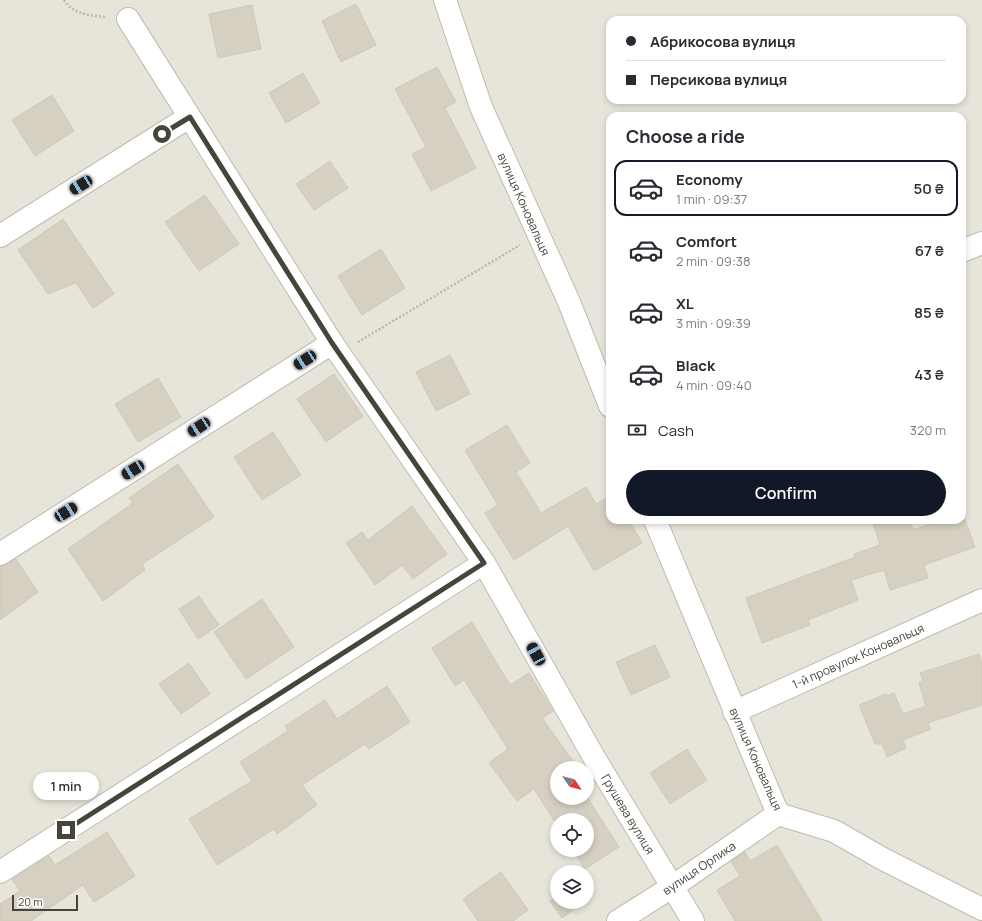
<!DOCTYPE html>
<meta charset="utf-8">
<style>
:root{--surface:#fff;--page:#f7f7f7;--text:#2b2b33;--muted:#7c7c81;--line:#e1e1e2;--accent:#111827}
body{margin:0;font-family:Manrope,sans-serif;background:var(--page);color:var(--text);height:100vh;display:flex;flex-direction:column;font-size:15px;white-space:nowrap}
*{box-sizing:border-box;margin:0}
p{font-size:13px;color:var(--muted)}
.icon{flex:none;width:22px;height:22px;fill:none;stroke:currentColor;stroke-width:2;stroke-linecap:round;stroke-linejoin:round}
.map{position:relative;flex:1;overflow:hidden}
.side{position:absolute;left:606px;top:112px;width:360px;height:412px;display:flex;flex-direction:column;background:var(--surface);border-radius:12px;box-shadow:0 2px 6px #0003}
.side>*{flex:none}
.banner{position:absolute;left:606px;top:16px;width:360px;height:88px;border-radius:12px;box-shadow:0 2px 6px #0003;display:grid;align-content:center;height:88px;padding:0 20px;background:var(--surface)}
.needle{width:26px;rotate:125deg}
.controls{position:absolute;left:550px;top:761px;display:grid;gap:8px}
.controls a{display:grid;place-items:center;width:44px;height:44px;border-radius:50%;background:var(--surface);box-shadow:0 2px 6px #0003;font-size:20px}
.scale{position:absolute;left:12px;bottom:10px;width:66px;box-sizing:border-box;padding-left:4px;border:2px solid #474439;border-top:0;font-size:11px;line-height:14px;white-space:nowrap;color:#474439;-webkit-text-stroke:3px #fff;paint-order:stroke}
.end{position:absolute;width:18px;height:18px;margin:-9px;border:5px solid #474439;background:#fff;box-shadow:0 0 0 2px #fff}
.from{border-radius:50%}
.bubble{position:absolute;height:28px;border-radius:14px;background:var(--surface);box-shadow:0 2px 6px #0003;font-size:13px;font-weight:600;line-height:28px;text-align:center}
.car{position:absolute;width:12px;height:24px;margin:-12px -6px;border-radius:5px;box-shadow:0 0 3px 1px #0007;background:linear-gradient(#222 24%,#8ab4d8 0 40%,#222 0 76%,#8ab4d8 0 86%,#222 0)}
.banner b{display:flex;align-items:center;gap:14px;height:38px;font-size:15px}
.banner b+b{border-top:1px solid var(--line)}
.banner i{width:10px;height:10px;background:var(--text)}
ul{padding:0;list-style:none}
li{display:flex;align-items:center;gap:12px;height:56px;margin:0 8px 6px;padding:0 12px;border:2px solid transparent;border-radius:12px}
li div{flex:1}
li b{display:block;font-size:15px}
li em{font-style:normal;font-weight:600}
li.on{border-color:var(--accent)}
li>.icon{width:36px;height:36px;stroke-width:1.5}
h2{padding:0 20px;font-size:18px;line-height:48px}
.pay{display:flex;align-items:center;gap:10px;height:44px;padding:0 20px;font-size:15px}
.pay p{margin-inline-start:auto}
.cta{display:flex;gap:8px;margin-top:auto;padding:8px 20px}
.cta a{flex:1;height:46px;border-radius:24px;background:var(--accent);color:#fff;font-size:16px;font-weight:600;line-height:46px;text-align:center}
.map>svg:first-child{display:block}
</style>
<div class="map">
<svg width="982" height="921" viewBox="0 0 982 921">
<rect width="100%" height="100%" fill="#f4f3eb"/>
<path fill="#e7e5d9" fill-rule="evenodd" d="M0,0H982V921H0ZM610,20H962V100H610ZM610,116H962V520H610ZM557,768H587V798H557ZM557,820H587V850H557ZM557,872H587V902H557Z"/>
<g fill="#d5d0c1" stroke="#cfc9b5">
<polygon points="356,4 376,45 341,62 322,21"/>
<polygon points="252,5 261,49 218,58 209,14"/>
<polygon points="437,67 456,102 445,108 476,168 431,191 412,154 426,147 395,89"/>
<polygon points="303,73 320,103 286,123 269,93"/>
<polygon points="52,95 74,131 35,156 12,120"/>
<polygon points="330,161 348,188 314,210 296,184"/>
<polygon points="205,195 239,244 199,271 165,222"/>
<polygon points="63,219 114,294 93,308 76,283 48,294 18,250"/>
<polygon points="381,249 405,288 362,315 338,276"/>
<polygon points="450,355 470,394 436,411 416,372"/>
<polygon points="334,374 363,416 326,442 297,399"/>
<polygon points="158,378 181,417 138,442 115,404"/>
<polygon points="507,425 530,463 516,472 541,513 586,487 596,504 610,496 610,520 629,520 642,543 594,571 568,526 514,560 485,513 498,505 465,450"/>
<polygon points="273,432 301,475 262,500 234,457"/>
<polygon points="178,464 214,517 142,564 145,570 103,601 68,549 133,503 129,498"/>
<polygon points="412,506 447,554 413,579 402,565 375,585 346,543 362,532 368,540"/>
<polygon points="884,520 910,520 913,530 942,520 965,520 975,547 924,565 928,578 890,590 884,570 851,580 858,600 808,620 810,625 762,643 746,598 855,557 854,554 880,545 873,523"/>
<polygon points="16,559 38,592 0,620 0,566"/>
<polygon points="199,596 219,625 198,639 179,609"/>
<polygon points="262,599 294,647 246,679 214,632"/>
<polygon points="472,622 510,685 529,673 553,711 542,718 573,761 567,765 569,768 557,768 557,798 587,797 619,847 585,869 573,850 587,850 587,820 557,820 557,825 534,789 517,801 489,763 508,749 464,680 455,686 432,648"/>
<polygon points="655,645 670,677 631,695 616,662"/>
<polygon points="979,654 982,664 982,705 928,723 931,729 903,740 906,748 887,757 882,744 875,744 859,705 886,694 887,696 894,693 903,714 926,706 919,683 923,681 920,673"/>
<polygon points="189,663 210,694 181,714 159,684"/>
<polygon points="387,686 410,722 369,749 365,744 302,785 317,805 277,834 274,829 217,865 189,819 252,781 240,762 288,731 285,726 325,700 337,719"/>
<polygon points="687,749 707,780 670,804 650,773"/>
<polygon points="107,832 135,876 94,902 83,885 31,921 0,921 0,904 20,891 12,879 49,856 55,865"/>
<polygon points="777,845 822,921 735,921 717,890 740,876 731,861 745,852 750,861"/>
<polygon points="501,872 528,910 513,921 478,921 463,899"/>
<polygon points="557,896 557,902 584,902 562,918 550,901"/>
</g>
<g fill="none" stroke-linecap="round" stroke-linejoin="round">
<defs>
<g id="minor">
<polyline points="445,0 481,107 569,302 610,406"/>
<polyline points="128,19 332,343 484,563 595,759 693,921"/>
<polyline points="0,236 189,117"/>
<polyline points="962,251 982,243"/>
<polyline points="655,520 778,814"/>
<polyline points="0,554 332,343"/>
<polyline points="734,712 982,600"/>
<polyline points="778,814 834,831 883,859 982,909"/>
<polyline points="0,872 484,563"/>
<polyline points="618,921 672,887 778,814"/>
</g>
</defs>
<use href="#minor" stroke="#bfbcae" stroke-width="24"/>
<g stroke="#bfb9a1" stroke-width="2.5" stroke-dasharray="2 2" stroke-linecap="butt">
<path d="M64,0C74,15 90,15 106,17"/>
<polyline points="358,342 520,245"/>
</g>
<use href="#minor" stroke="#fff" stroke-width="22"/>
</g>
<g fill="none" stroke-linecap="round" stroke-linejoin="round">
<polyline stroke="#474439" stroke-width="5" points="66,830 484,563 332,343 190,117 162,134"/>
</g>
<g text-anchor="middle" dominant-baseline="central" stroke-width="4" stroke-linejoin="round" paint-order="stroke">
<g font-size="12" fill="#474439" stroke="#fff">
<text transform="translate(524 204) rotate(66)">вулиця Коновальця</text>
<text transform="translate(858 656) rotate(-24)">1-й провулок Коновальця</text>
<text transform="translate(756 759) rotate(66)">вулиця Коновальця</text>
<text transform="translate(628 814) rotate(59)">Грушева вулиця</text>
<text transform="translate(699 868) rotate(-34)">вулиця Орлика</text>
</g>
</g>
</svg>
<div class="controls">
<a><svg class="needle" viewBox="-14 -14 28 28"><path d="M0-13l5 13h-10z" fill="#e53935"/><path d="M0 13l5-13h-10z" fill="#7c7c81"/></svg></a>
<a><svg class="icon" aria-label="locate" viewBox="0 0 24 24"><circle cx="12" cy="12" r="6"/><path d="M12 2v4M12 18v4M2 12h4M18 12h4"/></svg></a>
<a><svg class="icon" aria-label="layers" viewBox="0 0 24 24"><path d="M12 4l9 5-9 5-9-5zM3 14l9 5 9-5"/></svg></a>
</div>
<div class="scale">20 m</div>
<i class="end from" style="left:162px;top:134px"></i>
<i class="end" style="left:66px;top:830px"></i>
<div class="bubble" style="left:33px;top:772px;width:66px">1 min</div>
<i class="car" style="left:81px;top:185px;rotate:238deg"></i>
<i class="car" style="left:305px;top:360px;rotate:237deg"></i>
<i class="car" style="left:199px;top:427px;rotate:237deg"></i>
<i class="car" style="left:133px;top:470px;rotate:238deg"></i>
<i class="car" style="left:66px;top:512px;rotate:58deg"></i>
<i class="car" style="left:536px;top:654px;rotate:331deg"></i>
<div class="banner">
<b><i class="from"></i>Абрикосова вулиця</b>
<b><i></i>Персикова вулиця</b>
</div>
<section class="side">
<h2>Choose a ride</h2>
<ul>
<li class="on"><svg class="icon" aria-label="car" viewBox="0 0 24 24"><path d="M5 17H2v-5l4-1 3-4h7l3 4 3 1v5h-3M9 17h6M6 11h13"/><circle cx="7" cy="17" r="2"/><circle cx="17" cy="17" r="2"/></svg><div><b>Economy</b><p>1 min · 09:37</p></div><em>50 ₴</em></li>
<li><svg class="icon" aria-label="car" viewBox="0 0 24 24"><path d="M5 17H2v-5l4-1 3-4h7l3 4 3 1v5h-3M9 17h6M6 11h13"/><circle cx="7" cy="17" r="2"/><circle cx="17" cy="17" r="2"/></svg><div><b>Comfort</b><p>2 min · 09:38</p></div><em>67 ₴</em></li>
<li><svg class="icon" aria-label="car" viewBox="0 0 24 24"><path d="M5 17H2v-5l4-1 3-4h7l3 4 3 1v5h-3M9 17h6M6 11h13"/><circle cx="7" cy="17" r="2"/><circle cx="17" cy="17" r="2"/></svg><div><b>XL</b><p>3 min · 09:39</p></div><em>85 ₴</em></li>
<li><svg class="icon" aria-label="car" viewBox="0 0 24 24"><path d="M5 17H2v-5l4-1 3-4h7l3 4 3 1v5h-3M9 17h6M6 11h13"/><circle cx="7" cy="17" r="2"/><circle cx="17" cy="17" r="2"/></svg><div><b>Black</b><p>4 min · 09:40</p></div><em>43 ₴</em></li>
</ul>
<div class="pay"><svg class="icon" aria-label="cash" viewBox="0 0 24 24"><path d="M3 7h18v10H3z"/><circle cx="12" cy="12" r="2"/></svg>Cash<p>320 m</p></div>
<div class="cta"><a>Confirm</a></div>
</section>
</div>
